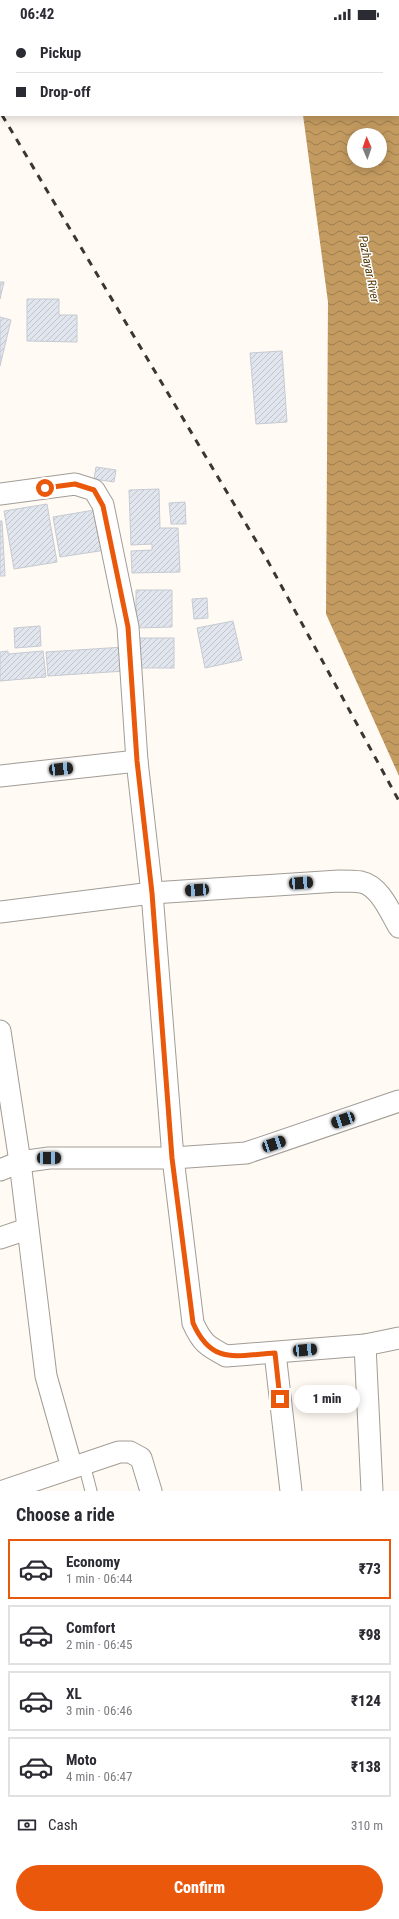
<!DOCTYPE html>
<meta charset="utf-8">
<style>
:root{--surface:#fff;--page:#f7f7f7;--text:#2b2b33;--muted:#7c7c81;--line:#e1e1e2;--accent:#ea580c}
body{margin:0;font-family:"Roboto Condensed",sans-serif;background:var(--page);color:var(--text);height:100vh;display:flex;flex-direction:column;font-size:15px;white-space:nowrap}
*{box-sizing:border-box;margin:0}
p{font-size:13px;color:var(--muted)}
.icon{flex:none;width:22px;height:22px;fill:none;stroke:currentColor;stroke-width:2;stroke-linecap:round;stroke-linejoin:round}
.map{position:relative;height:1463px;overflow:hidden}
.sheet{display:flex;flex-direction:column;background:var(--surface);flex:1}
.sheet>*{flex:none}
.banner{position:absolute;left:0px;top:0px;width:399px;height:88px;box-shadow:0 2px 10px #0003;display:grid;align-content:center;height:88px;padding:0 16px;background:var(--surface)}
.needle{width:26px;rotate:358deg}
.buttons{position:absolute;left:347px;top:100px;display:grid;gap:8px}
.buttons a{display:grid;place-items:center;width:40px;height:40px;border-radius:50%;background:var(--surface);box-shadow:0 2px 10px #0003;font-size:20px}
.end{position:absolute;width:18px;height:18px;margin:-9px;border:5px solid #ea580c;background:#fff;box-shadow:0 0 0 2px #fff}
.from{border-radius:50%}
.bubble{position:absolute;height:28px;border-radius:14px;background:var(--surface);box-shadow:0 2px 10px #0003;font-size:13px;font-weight:800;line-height:28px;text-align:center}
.car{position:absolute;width:12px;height:24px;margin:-12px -6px;border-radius:5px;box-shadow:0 0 3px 1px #0007;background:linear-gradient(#222 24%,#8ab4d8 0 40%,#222 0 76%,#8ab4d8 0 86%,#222 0)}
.banner b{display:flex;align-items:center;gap:14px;height:38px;font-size:15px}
.banner b+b{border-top:1px solid var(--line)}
.banner i{width:10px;height:10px;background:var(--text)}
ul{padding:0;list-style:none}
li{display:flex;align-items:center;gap:12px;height:60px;margin:0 8px 6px;padding:0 8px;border:2px solid var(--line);border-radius:0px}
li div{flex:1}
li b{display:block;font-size:15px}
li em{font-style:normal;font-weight:800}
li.on{border-color:var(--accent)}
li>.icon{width:36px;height:36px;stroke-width:1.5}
h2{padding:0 16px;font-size:18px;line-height:48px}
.pay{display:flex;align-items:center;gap:10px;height:44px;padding:0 16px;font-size:15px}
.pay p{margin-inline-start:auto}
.button{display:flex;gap:8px;margin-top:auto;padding:8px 16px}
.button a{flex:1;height:46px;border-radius:24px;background:var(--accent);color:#fff;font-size:16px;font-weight:800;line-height:46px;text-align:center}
.status{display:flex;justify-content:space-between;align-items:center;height:28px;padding:0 20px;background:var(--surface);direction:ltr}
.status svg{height:11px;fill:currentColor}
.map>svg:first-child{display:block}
</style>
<div class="status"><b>06:42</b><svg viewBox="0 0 49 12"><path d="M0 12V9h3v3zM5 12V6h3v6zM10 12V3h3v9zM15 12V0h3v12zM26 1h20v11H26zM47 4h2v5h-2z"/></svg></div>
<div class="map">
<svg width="399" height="1463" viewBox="0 0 399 1463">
<defs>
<pattern id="water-waves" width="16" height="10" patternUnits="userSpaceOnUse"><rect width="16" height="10" fill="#c39b60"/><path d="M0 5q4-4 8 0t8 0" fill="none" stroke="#9d7d4e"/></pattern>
<pattern id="building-hatch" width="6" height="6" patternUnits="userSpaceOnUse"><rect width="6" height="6" fill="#e1e5ed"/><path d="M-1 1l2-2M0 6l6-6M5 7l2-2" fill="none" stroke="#c0c4ca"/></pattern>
</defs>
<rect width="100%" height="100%" fill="#fffaf4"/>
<path fill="url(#water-waves)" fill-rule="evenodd" d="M292,0H399V748L326,586L328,274L303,87H398V1ZM354,107H380V133H354Z"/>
<g fill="url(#building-hatch)" stroke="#c6cad2">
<rect x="159" y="0" width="109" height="1"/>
<polygon points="0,254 4,254 0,271"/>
<polygon points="27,271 59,271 59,287 77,287 77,314 27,313"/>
<polygon points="0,289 11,292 0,338"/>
<polygon points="282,323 287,394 256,396 250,325"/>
<polygon points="96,439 116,442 114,454 94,451"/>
<polygon points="159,461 160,500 178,500 180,544 132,545 131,523 152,522 152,516 131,517 129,462"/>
<polygon points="185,474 186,496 171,496 169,475"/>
<polygon points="47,476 57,534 14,541 4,483"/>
<polygon points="100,481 106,522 60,529 53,489"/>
<polygon points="0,493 2,493 5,548 0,548"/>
<polygon points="136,562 172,562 172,599 136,600"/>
<polygon points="207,570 208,590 194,591 192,571"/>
<polygon points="233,593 242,632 205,640 197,600"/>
<polygon points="40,598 41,618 15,620 14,600"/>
<rect x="140" y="610" width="34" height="30"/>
<polygon points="124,619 125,643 48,648 46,624"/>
<polygon points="8,623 8,626 43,623 46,649 0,653 0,624"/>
</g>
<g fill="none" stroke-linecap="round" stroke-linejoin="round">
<defs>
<polyline id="lane" points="84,1436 91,1463"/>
<g id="street">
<path d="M0,466L75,456L94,462L103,477L128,599L137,733L152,865L173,1130L193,1295C202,1315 207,1318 226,1328L365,1317L399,1310"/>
<polyline points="0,748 137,733"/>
<path d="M0,884L152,865L339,853C346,853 354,853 361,854C380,858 390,884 399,899"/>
<polyline points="0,1003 20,1134 46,1348 72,1440"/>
<polyline points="0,1142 20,1134 49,1130 173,1130 246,1125 399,1073"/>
<polyline points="0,1210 27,1201"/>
<polyline points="365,1317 372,1463"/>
<polyline points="275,1325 291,1463"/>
<polyline points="3,1463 119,1424 130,1424 141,1430 151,1463"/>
</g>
</defs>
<use href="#lane" stroke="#a29c95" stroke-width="13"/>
<use href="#street" stroke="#a29c95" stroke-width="23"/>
<use href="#lane" stroke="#fff" stroke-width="11"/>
<use href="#street" stroke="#fff" stroke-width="21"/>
<polyline stroke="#393633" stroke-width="3" stroke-dasharray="7 7" stroke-linecap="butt" points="2,87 265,528 399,773"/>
</g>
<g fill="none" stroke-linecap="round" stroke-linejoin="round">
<path stroke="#ea580c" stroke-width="5" d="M45,460L75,456L94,462L103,478L128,599L137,733L152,865L172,1130L193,1295C212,1338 236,1327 275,1325L280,1371"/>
</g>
<g text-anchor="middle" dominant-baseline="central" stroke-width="3" stroke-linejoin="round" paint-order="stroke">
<g font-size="12" font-style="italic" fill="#583c0c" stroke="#fff">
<text transform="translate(369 241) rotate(79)">Pazhayar River</text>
</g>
</g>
</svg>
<div class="buttons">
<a><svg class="needle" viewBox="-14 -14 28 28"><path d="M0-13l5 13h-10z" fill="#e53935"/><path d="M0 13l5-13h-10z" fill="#7c7c81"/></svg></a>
</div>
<i class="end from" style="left:45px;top:460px"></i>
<i class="end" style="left:280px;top:1371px"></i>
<div class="bubble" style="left:294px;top:1357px;width:66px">1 min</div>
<i class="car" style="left:61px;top:741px;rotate:84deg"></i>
<i class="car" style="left:301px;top:855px;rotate:86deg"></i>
<i class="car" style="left:197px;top:862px;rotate:266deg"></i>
<i class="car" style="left:343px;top:1092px;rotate:251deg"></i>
<i class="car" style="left:274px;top:1116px;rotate:71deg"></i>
<i class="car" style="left:49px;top:1130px;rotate:90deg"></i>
<i class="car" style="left:305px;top:1322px;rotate:85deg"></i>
<div class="banner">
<b><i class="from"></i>Pickup</b>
<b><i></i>Drop-off</b>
</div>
</div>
<section class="sheet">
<h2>Choose a ride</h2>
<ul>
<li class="on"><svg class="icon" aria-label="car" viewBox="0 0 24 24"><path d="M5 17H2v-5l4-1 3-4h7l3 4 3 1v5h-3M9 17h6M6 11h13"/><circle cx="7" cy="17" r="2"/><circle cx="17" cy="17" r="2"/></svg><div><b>Economy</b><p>1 min · 06:44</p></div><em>₹73</em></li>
<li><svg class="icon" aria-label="car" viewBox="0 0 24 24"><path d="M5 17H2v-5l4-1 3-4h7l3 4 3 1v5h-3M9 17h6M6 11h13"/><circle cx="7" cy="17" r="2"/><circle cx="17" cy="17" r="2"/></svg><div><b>Comfort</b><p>2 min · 06:45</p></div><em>₹98</em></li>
<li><svg class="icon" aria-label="car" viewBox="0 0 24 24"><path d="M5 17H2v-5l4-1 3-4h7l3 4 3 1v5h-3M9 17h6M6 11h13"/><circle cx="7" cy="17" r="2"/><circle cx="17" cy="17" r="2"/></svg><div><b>XL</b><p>3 min · 06:46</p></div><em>₹124</em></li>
<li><svg class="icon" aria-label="car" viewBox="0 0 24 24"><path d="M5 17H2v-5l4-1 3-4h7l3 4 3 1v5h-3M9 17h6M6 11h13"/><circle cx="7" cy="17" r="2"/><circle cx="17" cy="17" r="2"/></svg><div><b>Moto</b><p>4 min · 06:47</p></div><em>₹138</em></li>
</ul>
<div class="pay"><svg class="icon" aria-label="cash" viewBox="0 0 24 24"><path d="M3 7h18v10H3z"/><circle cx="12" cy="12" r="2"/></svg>Cash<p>310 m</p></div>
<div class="button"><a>Confirm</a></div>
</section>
